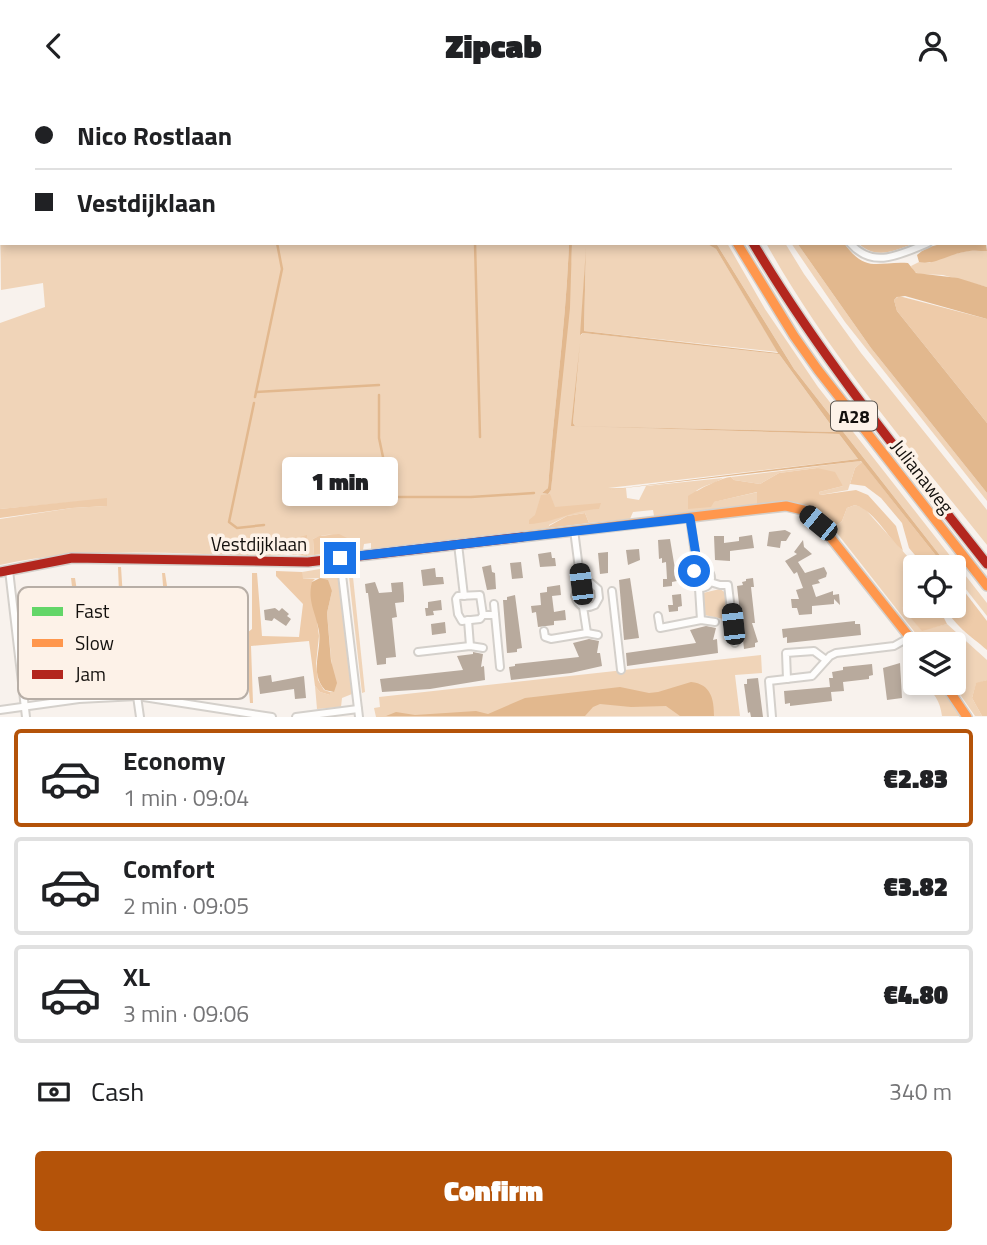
<!DOCTYPE html>
<meta charset="utf-8">
<style>
:root{--surface:#fff;--page:#f6f6f6;--text:#202124;--muted:#757577;--line:#e0e0e0;--accent:#b45309}
body{margin:0;font-family:"Titillium Web",sans-serif;background:var(--page);color:var(--text);height:100vh;display:flex;flex-direction:column;font-size:26px;white-space:nowrap}
*{box-sizing:border-box;margin:0}
p{font-size:23px;color:var(--muted)}
.icon{flex:none;width:38px;height:38px;fill:none;stroke:currentColor;stroke-width:2;stroke-linecap:round;stroke-linejoin:round}
.map{position:relative;height:626px;overflow:hidden}
.panel{display:flex;flex-direction:column;background:var(--surface);flex:1}
.panel>*{flex:none}
.hud{position:absolute;left:0px;top:0px;width:987px;height:154px;box-shadow:0 4px 10px #0003;display:grid;align-content:center;height:154px;padding:0 35px;background:var(--surface)}
.buttons{position:absolute;left:903px;top:464px;display:grid;gap:14px}
.buttons a{display:grid;place-items:center;width:63px;height:63px;border-radius:7px;background:var(--surface);box-shadow:0 4px 10px #0003;font-size:35px}
.end{position:absolute;width:32px;height:32px;margin:-16px;border:9px solid #1a73e8;background:#fff;box-shadow:0 0 0 4px #fff}
.from{border-radius:50%}
.bubble{position:absolute;height:49px;border-radius:7px;background:var(--surface);box-shadow:0 4px 10px #0003;font-size:23px;font-weight:800;line-height:49px;text-align:center}
.car{position:absolute;width:21px;height:42px;margin:-21px -10px;border-radius:9px;box-shadow:0 0 5px 2px #0007;background:linear-gradient(#222 24%,#8ab4d8 0 40%,#222 0 76%,#8ab4d8 0 86%,#222 0)}
.hud b{display:flex;align-items:center;gap:24px;height:66px;font-size:26px}
.hud b+b{border-top:2px solid var(--line)}
.hud i{width:18px;height:18px;background:var(--text)}
ul{padding:12px 0 0;list-style:none}
li{display:flex;align-items:center;gap:21px;height:98px;margin:0 14px 10px;padding:0 21px;border:4px solid var(--line);border-radius:7px}
li div{flex:1}
li b{display:block;font-size:26px}
li em{font-style:normal;font-weight:800}
li.selected{border-color:var(--accent)}
li>.icon{width:63px;height:63px;stroke-width:1.5}
.pay{display:flex;align-items:center;gap:18px;height:77px;padding:0 35px;font-size:26px}
.pay p{margin-inline-start:auto}
.action{display:flex;gap:14px;margin-top:auto;padding:14px 35px}
.action a{flex:1;height:80px;border-radius:7px;background:var(--accent);color:#fff;font-size:28px;font-weight:800;line-height:80px;text-align:center}
header{display:flex;justify-content:space-between;align-items:center;height:91px;padding:0 35px;background:var(--surface);font-size:32px;font-weight:800}
.map>svg:first-child{display:block}
</style>
<header><svg class="icon" aria-label="back" viewBox="0 0 24 24"><path d="M15 5l-7 7 7 7"/></svg>Zipcab<svg class="icon" aria-label="person" viewBox="0 0 24 24"><circle cx="12" cy="8" r="4"/><path d="M4 21q1-7 8-7t8 7"/></svg></header>
<div class="map">
<svg width="987" height="626" viewBox="0 0 987 626">
<rect width="100%" height="100%" fill="#f8f2ed"/>
<g fill="#f0d4b8">
<rect x="57" y="0" width="199" height="2"/>
<polygon points="437,0 644,0 645,2 437,2"/>
<polygon points="777,0 987,0 987,136 985,2"/>
<path d="M0,109H2V152H569C566,234 554,315 548,397L542,402L548,403L551,399C558,317 569,235 572,152H707L716,158L778,261L584,240L586,158L581,244L583,242L779,263L836,341L575,335L573,332L580,252L572,335L839,343L858,368L608,397H626L627,407L639,409L646,395L723,387C714,393 704,394 696,400L713,411L758,401L757,413L654,425L653,419L633,421L630,428L589,432L585,422L567,425L549,434V437L371,458V452L364,453L363,459H359V453C344,446 330,439 313,448L314,464L307,465L308,449L286,458L288,463L266,465C178,463 87,455 0,474V428L72,417L106,415L107,408L0,418V232L45,216L43,192L1,199Z"/>
<polygon points="716,152 727,152 765,218 818,296 987,512 987,525 954,483 954,476 949,476 794,278"/>
<path d="M766,152H785L804,183L861,262L987,419V454C909,356 827,262 766,152Z"/>
<polygon points="791,152 797,152 871,257 987,402 987,410 845,231"/>
<polygon points="968,160 987,160 987,196 943,184 920,183 914,181 911,175 919,171 929,172 944,165"/>
<polygon points="860,370 862,371 855,377 848,399 820,404 819,401 843,395 817,377 779,382 760,393 734,389 731,386"/>
<polygon points="855,414 864,417 917,476 915,513 902,517 922,539 947,533 987,569 987,589 976,593 972,607 982,625 975,625 952,592 954,553 924,553 833,437 842,430 847,417"/>
<polygon points="320,478 332,486 339,487 352,603 342,607 341,616 317,618 315,595 320,601 330,604 330,601 334,601 327,522 332,500 320,487 302,488 302,481"/>
<polygon points="349,486 353,486 365,601 362,602"/>
<polygon points="720,498 726,502 729,529 704,524 703,502"/>
<polygon points="761,564 762,582 735,584 740,625 376,626 374,617 380,616 379,606"/>
<path d="M922,592H937L961,625H942C940,609 934,602 922,592Z"/>
</g>
<g fill="#eecba9">
<path d="M858,152H915C894,160 876,169 858,152Z"/>
<polygon points="899,205 987,228 987,332 897,220 894,209"/>
<polygon points="862,371 945,476 925,476 909,457 902,432 881,407 865,395 850,393 855,377"/>
<path d="M817,377L835,381L843,395L819,401L820,404L856,399L868,404L896,435L903,460C887,446 875,420 855,414L847,417L842,430L833,437C812,411 788,410 757,413V401L714,411L711,416L688,418V405C698,399 720,387 731,386L734,389L760,393L779,382Z"/>
<path d="M550,403L555,416L601,412L599,418C571,419 555,432 529,433V429L535,424L541,404Z"/>
<polygon points="107,407 107,415 72,417 0,427 0,418"/>
<polygon points="585,422 589,432 549,437 549,435 567,425"/>
<polygon points="339,443 359,453 359,459 314,464 313,448 319,445"/>
<polygon points="307,444 307,465 288,463 286,458 276,457 278,452"/>
<path d="M118,476H121L124,522L165,519L162,482H165L174,540C187,540 192,547 205,546L212,536L210,511L213,510L215,526L220,529L223,541L228,546L243,545L252,538V482H257L262,545L299,546L303,513L276,485V480L302,481L303,488H315L312,491L319,545L316,573L318,589L324,599L330,601V604L320,601L315,595L309,550L251,555L253,612H250L245,554L219,555L218,551H189L184,543L157,546L159,601L155,600L153,546L129,548L132,600H128L124,548L29,555L31,587H28L24,552L78,547L71,487H75L83,539L96,546L168,541L166,524L120,527Z"/>
<path d="M954,487L987,530V559C971,545 953,534 945,515L954,514Z"/>
<polygon points="915,513 938,515 947,533 922,540 902,517"/>
<polygon points="987,589 987,625 982,625 972,607 976,592"/>
</g>
<g fill="#e2b88e">
<path d="M985,146L987,160C979,160 971,159 964,161C950,163 932,175 919,171L917,164C935,148 963,152 985,152Z"/>
<path d="M569,152H572L570,217L551,399L548,403L542,402L548,397C554,315 566,234 569,152Z"/>
<polygon points="706,152 716,152 794,278 949,476 945,476 861,370 607,399 858,368 839,343 571,335 580,252 573,332 575,335 836,341 779,263 583,242 580,244 586,157 584,240 778,262 716,158"/>
<path d="M797,152H844C866,183 877,170 908,172L916,182L958,187L987,196V228L905,205L897,206L894,209L897,220L987,332V402L871,257Z"/>
<path d="M320,487L328,489L332,500L327,522L331,570L337,592L334,601L325,599C309,581 322,560 319,540C316,522 307,510 312,491Z"/>
<path d="M691,591C711,593 714,608 714,625H680L666,615L631,616L600,613L593,616L585,625H386L396,621L415,624L476,620L488,623L525,607L620,596L649,602L658,601Z"/>
</g>
<g fill="none" stroke-linecap="round" stroke-linejoin="round">
<g stroke="#e2b88e" stroke-width="2.5">
<polyline points="475,152 480,346"/>
<polyline points="256,301 379,294"/>
<polyline points="379,304 379,347 391,404 394,406 471,406 534,402"/>
<polyline points="255,306 282,178 277,152"/>
<polyline points="254,312 229,431 237,437 264,434"/>
</g>
</g>
<g fill="#b8aa9d">
<polygon points="785,439 791,442 786,450 781,450 780,457 767,455 769,441"/>
<polygon points="752,444 754,457 730,460 730,470 715,469 714,445 724,445 724,452 739,450 739,446"/>
<polygon points="670,448 677,490 672,491 672,495 663,496 663,488 667,488 666,471 662,472 662,467 659,468 658,449"/>
<polygon points="803,449 804,456 812,463 798,471 805,482 824,476 827,482 826,486 818,489 820,492 812,494 816,506 833,500 833,504 839,503 840,514 834,508 834,513 812,515 812,523 799,524 797,517 792,517 791,508 799,508 796,499 803,497 797,481 794,483 785,470 797,463 794,461"/>
<polygon points="639,458 640,469 628,474 626,459"/>
<polygon points="551,461 552,467 555,467 556,475 540,476 538,463"/>
<polygon points="608,461 608,482 600,483 598,462"/>
<polygon points="521,471 523,487 512,488 510,472"/>
<polygon points="491,474 492,481 495,482 496,498 487,499 482,476"/>
<polygon points="435,477 436,486 443,486 444,493 423,495 421,479"/>
<polygon points="630,487 639,547 624,549 619,489"/>
<polygon points="753,487 754,496 751,496 755,532 752,532 758,551 755,552 755,556 744,558 737,495 743,494 742,491 746,490 746,488"/>
<polygon points="375,491 379,502 392,501 391,492 403,491 404,505 404,511 395,512 397,526 392,527 396,566 386,567 386,573 377,574 368,502 366,502 365,493"/>
<polygon points="560,494 561,504 552,505 554,521 565,519 566,529 554,530 554,534 538,536 536,521 532,522 531,515 541,514 540,502 547,501 547,496"/>
<polygon points="197,495 199,508 183,509 183,515 181,515 183,532 175,533 172,507 180,506 179,497"/>
<polygon points="222,495 228,495 229,498 238,497 239,510 225,511"/>
<polygon points="681,503 682,515 678,516 678,520 669,521 668,514 673,514 672,504"/>
<polygon points="515,504 522,557 517,558 517,561 507,562 503,509 507,509 507,506"/>
<polygon points="441,509 442,519 433,520 434,524 426,525 425,517 428,517 428,511"/>
<polygon points="275,517 279,520 282,517 289,523 287,525 291,528 286,535 274,527 272,530 265,529 264,519"/>
<polygon points="855,530 855,533 860,533 861,544 787,552 787,546 783,547 782,538"/>
<polygon points="445,531 446,542 432,544 431,533"/>
<polygon points="706,535 716,537 713,549 717,548 718,562 627,575 626,562 696,552 690,539"/>
<polygon points="589,548 599,550 597,562 600,562 602,575 571,582 511,589 509,576 515,575 515,573 579,566 573,552"/>
<polygon points="473,561 483,563 481,576 484,575 485,589 430,598 382,601 380,588 463,579 457,565 473,563"/>
<polygon points="900,572 902,607 887,609 883,577"/>
<polygon points="872,573 873,584 869,585 869,588 843,591 844,600 831,601 832,610 790,615 790,612 785,613 784,600 830,596 829,587 833,587 832,581 843,579 843,576"/>
<polygon points="271,584 272,591 304,585 306,607 295,608 294,598 260,603 258,586"/>
<polygon points="758,587 763,626 751,626 750,621 748,622 744,593 747,593 747,588"/>
</g>
<g fill="none" stroke-linecap="round" stroke-linejoin="round">
<defs>
<polyline id="lane" points="0,103 2,103"/>
<g id="street">
<polyline points="777,0 778,2"/>
<polyline points="985,141 987,141"/>
<path d="M850,152C873,179 901,163 928,152"/>
<polyline points="690,427 697,477"/>
<path d="M574,439L581,493L578,496L575,505C578,515 585,519 595,514L599,507L598,498L591,492L581,493"/>
<polyline points="458,453 464,505"/>
<polyline points="340,467 359,626"/>
<circle cx="701" cy="487" r="10"/>
<polyline points="9,479 26,626"/>
<polyline points="710,491 720,494 728,494 735,552"/>
<polyline points="699,497 701,529"/>
<polyline points="612,500 621,579"/>
<polyline points="494,513 500,576"/>
<polyline points="583,516 587,542"/>
<polyline points="483,524 480,504 458,505 456,508 458,523 462,530 480,528 483,524 495,524"/>
<polyline points="658,525 660,537 701,529 715,531"/>
<polyline points="468,529 470,555"/>
<polyline points="544,540 545,546 551,548 587,542 598,544"/>
<polyline points="418,561 470,555 483,557"/>
<polyline points="787,588 786,562 814,560 826,569"/>
<polyline points="137,605 140,626"/>
<polyline points="0,619 79,608 137,605 272,626"/>
<polyline points="296,626 358,618"/>
<polyline points="772,626 769,590 812,585 830,565 836,562 894,555 910,546"/>
</g>
<polyline id="fast" points="665,0 666,2"/>
<g id="slow">
<polyline points="737,152 794,245 818,279 987,495"/>
<polyline points="522,446 786,415 803,419 819,432 915,553"/>
<polyline points="944,592 967,626"/>
</g>
<g id="jam">
<polyline points="682,0 683,2"/>
<path d="M753,152C821,267 905,369 987,473"/>
<polyline points="0,481 72,467 308,471 522,446"/>
</g>
</defs>
<use href="#lane" stroke="#d4d0cb" stroke-width="7"/>
<use href="#street" stroke="#d4d0cb" stroke-width="10"/>
<use href="#fast" stroke="#d4d0cb" stroke-width="12"/>
<use href="#slow" stroke="#d4d0cb" stroke-width="12"/>
<use href="#jam" stroke="#d4d0cb" stroke-width="12"/>
<use href="#lane" stroke="#fefdfc" stroke-width="3.5"/>
<use href="#street" stroke="#fefdfc" stroke-width="6"/>
<use href="#fast" stroke="#63d668" stroke-width="9"/>
<use href="#slow" stroke="#ff974d" stroke-width="9"/>
<use href="#jam" stroke="#b3261e" stroke-width="9"/>
</g>
<g fill="none" stroke-linecap="round" stroke-linejoin="round">
<polyline stroke="#1a73e8" stroke-width="9" points="340,467 690,427 698,477 694,480"/>
</g>
<g text-anchor="middle" dominant-baseline="central" stroke-width="7" stroke-linejoin="round" paint-order="stroke">
<rect fill="#fdf2e8" stroke="#59544f" stroke-width="2" x="831" y="310.5" width="46" height="29" rx="5"/>
<g font-size="18" font-weight="bold" fill="#13100d">
<text x="854" y="325">A28</text>
</g>
<g font-size="19" fill="#13100d" stroke="#fdf2e8">
<text transform="translate(923 385) rotate(52)">Julianaweg</text>
<text x="259" y="452">Vestdijklaan</text>
</g>
</g>
<rect x="18" y="496" width="230" height="112" rx="10" fill="#fdf2e8" stroke="#b7aea6" stroke-width="2"/>
<rect x="32" y="516" width="31" height="9" fill="#63d668"/>
<rect x="32" y="548" width="31" height="8" fill="#ff974d"/>
<rect x="32" y="579" width="31" height="9" fill="#b3261e"/>
<g font-size="19" fill="#13100d">
<text x="75" y="527">Fast</text>
<text x="75" y="559">Slow</text>
<text x="75" y="590">Jam</text>
</g>
</svg>
<div class="buttons">
<a><svg class="icon" aria-label="locate" viewBox="0 0 24 24"><circle cx="12" cy="12" r="6"/><path d="M12 2v4M12 18v4M2 12h4M18 12h4"/></svg></a>
<a><svg class="icon" aria-label="layers" viewBox="0 0 24 24"><path d="M12 4l9 5-9 5-9-5zM3 14l9 5 9-5"/></svg></a>
</div>
<i class="end from" style="left:694px;top:480px"></i>
<i class="end" style="left:340px;top:467px"></i>
<div class="bubble" style="left:282px;top:366px;width:116px">1 min</div>
<i class="car" style="left:818px;top:432px;rotate:309deg"></i>
<i class="car" style="left:581px;top:493px;rotate:353deg"></i>
<i class="car" style="left:733px;top:533px;rotate:354deg"></i>
<div class="hud">
<b><i class="from"></i>Nico Rostlaan</b>
<b><i></i>Vestdijklaan</b>
</div>
</div>
<section class="panel">
<ul>
<li class="selected"><svg class="icon" aria-label="car" viewBox="0 0 24 24"><path d="M5 17H2v-5l4-1 3-4h7l3 4 3 1v5h-3M9 17h6M6 11h13"/><circle cx="7" cy="17" r="2"/><circle cx="17" cy="17" r="2"/></svg><div><b>Economy</b><p>1 min · 09:04</p></div><em>€2.83</em></li>
<li><svg class="icon" aria-label="car" viewBox="0 0 24 24"><path d="M5 17H2v-5l4-1 3-4h7l3 4 3 1v5h-3M9 17h6M6 11h13"/><circle cx="7" cy="17" r="2"/><circle cx="17" cy="17" r="2"/></svg><div><b>Comfort</b><p>2 min · 09:05</p></div><em>€3.82</em></li>
<li><svg class="icon" aria-label="car" viewBox="0 0 24 24"><path d="M5 17H2v-5l4-1 3-4h7l3 4 3 1v5h-3M9 17h6M6 11h13"/><circle cx="7" cy="17" r="2"/><circle cx="17" cy="17" r="2"/></svg><div><b>XL</b><p>3 min · 09:06</p></div><em>€4.80</em></li>
</ul>
<div class="pay"><svg class="icon" aria-label="cash" viewBox="0 0 24 24"><path d="M3 7h18v10H3z"/><circle cx="12" cy="12" r="2"/></svg>Cash<p>340 m</p></div>
<div class="action"><a>Confirm</a></div>
</section>
